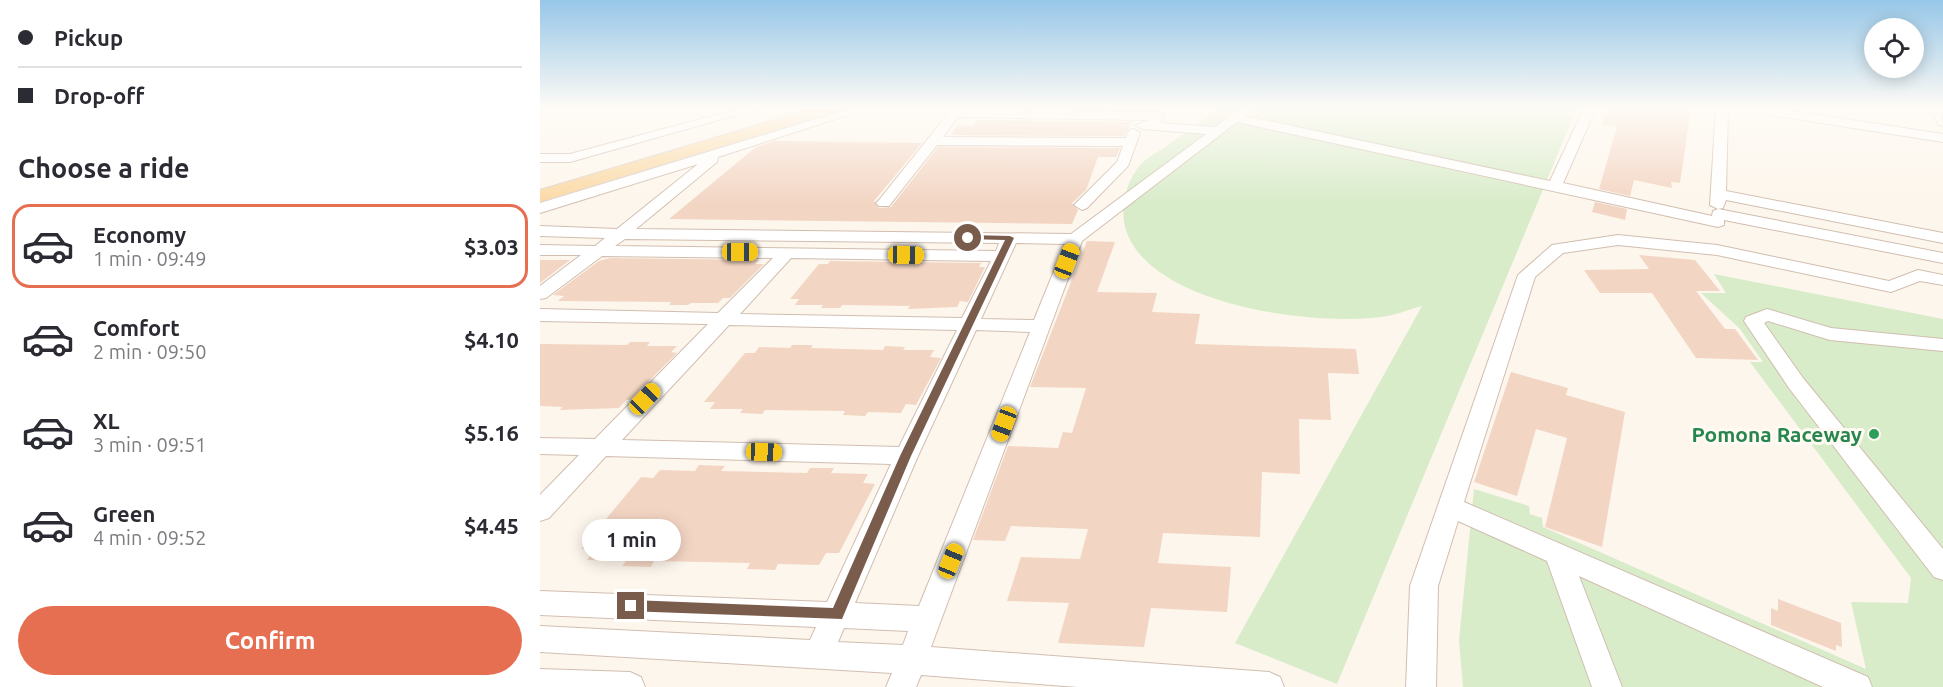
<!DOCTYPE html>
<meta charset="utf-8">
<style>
:root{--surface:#fff;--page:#f7f7f7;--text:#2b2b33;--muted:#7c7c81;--line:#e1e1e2;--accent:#e76f51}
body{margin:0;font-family:Ubuntu,sans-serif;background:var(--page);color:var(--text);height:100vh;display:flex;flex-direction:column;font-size:22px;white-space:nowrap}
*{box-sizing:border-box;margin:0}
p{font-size:20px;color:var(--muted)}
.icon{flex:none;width:33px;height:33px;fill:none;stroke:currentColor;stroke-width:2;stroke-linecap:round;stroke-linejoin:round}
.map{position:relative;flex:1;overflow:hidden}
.panel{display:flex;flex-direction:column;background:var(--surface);width:540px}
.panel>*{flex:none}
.banner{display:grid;align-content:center;height:132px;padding:0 18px;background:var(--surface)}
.controls{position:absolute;left:1324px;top:18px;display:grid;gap:12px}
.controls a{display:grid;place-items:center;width:60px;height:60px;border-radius:50%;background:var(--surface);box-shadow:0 3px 15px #0003;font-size:30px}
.end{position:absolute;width:27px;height:27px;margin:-14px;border:8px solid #7a5c4d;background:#fff;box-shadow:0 0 0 3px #fff}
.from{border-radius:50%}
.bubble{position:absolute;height:42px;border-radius:21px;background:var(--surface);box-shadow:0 3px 15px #0003;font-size:20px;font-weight:700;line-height:42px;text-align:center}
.car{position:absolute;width:18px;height:36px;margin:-18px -9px;border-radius:8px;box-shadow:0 0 4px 2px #0007;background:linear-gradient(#f5c518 24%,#345 0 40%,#f5c518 0 76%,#345 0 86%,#f5c518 0)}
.banner b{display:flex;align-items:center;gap:21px;height:57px;font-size:22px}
.banner b+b{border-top:2px solid var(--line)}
.banner i{width:15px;height:15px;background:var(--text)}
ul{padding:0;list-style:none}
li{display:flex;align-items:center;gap:18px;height:84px;margin:0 12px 9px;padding:0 6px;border:3px solid transparent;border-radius:18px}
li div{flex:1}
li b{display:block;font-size:22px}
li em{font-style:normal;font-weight:700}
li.current{border-color:var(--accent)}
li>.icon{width:54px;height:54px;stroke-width:1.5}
h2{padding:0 18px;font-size:27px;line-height:72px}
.action{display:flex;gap:12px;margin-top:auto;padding:12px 18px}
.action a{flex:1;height:69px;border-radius:36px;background:var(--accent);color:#fff;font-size:24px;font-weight:700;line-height:69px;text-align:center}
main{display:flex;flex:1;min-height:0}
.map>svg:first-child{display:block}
</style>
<main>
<section class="panel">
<div class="banner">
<b><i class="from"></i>Pickup</b>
<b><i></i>Drop-off</b>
</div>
<h2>Choose a ride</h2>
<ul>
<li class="current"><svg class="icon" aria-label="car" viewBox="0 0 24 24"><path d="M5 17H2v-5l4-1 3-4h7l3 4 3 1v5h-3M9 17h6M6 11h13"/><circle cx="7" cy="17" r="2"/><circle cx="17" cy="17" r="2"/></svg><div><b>Economy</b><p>1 min · 09:49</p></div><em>$3.03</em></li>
<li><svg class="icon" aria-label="car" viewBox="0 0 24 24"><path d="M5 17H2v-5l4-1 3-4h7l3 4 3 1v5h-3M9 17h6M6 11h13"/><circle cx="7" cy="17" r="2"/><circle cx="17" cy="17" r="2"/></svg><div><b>Comfort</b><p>2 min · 09:50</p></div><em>$4.10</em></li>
<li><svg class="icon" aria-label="car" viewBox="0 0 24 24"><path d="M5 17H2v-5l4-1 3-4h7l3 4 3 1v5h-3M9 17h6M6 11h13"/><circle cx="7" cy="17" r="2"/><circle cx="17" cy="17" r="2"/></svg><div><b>XL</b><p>3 min · 09:51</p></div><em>$5.16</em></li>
<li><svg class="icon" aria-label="car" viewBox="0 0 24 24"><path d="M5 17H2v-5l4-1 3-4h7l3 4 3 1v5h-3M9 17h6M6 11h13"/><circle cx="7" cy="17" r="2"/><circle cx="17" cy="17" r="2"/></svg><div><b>Green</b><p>4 min · 09:52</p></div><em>$4.45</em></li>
</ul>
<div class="action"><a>Confirm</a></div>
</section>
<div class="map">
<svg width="1403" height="687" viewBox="0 0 1403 687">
<rect width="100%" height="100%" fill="#fdf6ec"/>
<g fill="#d8ecc9">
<path d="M680,108H1037L797,684L695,643L882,306C872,308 862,313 852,315C785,329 610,307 586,230C579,208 586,180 602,163C608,157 618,152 625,147C643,134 662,121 680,108Z"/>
<polygon points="1174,274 1403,319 1403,687 923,687 919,641 934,489 989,506 990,514 1002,518 1003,527 1326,669 1311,602 1368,603 1371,578 1210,362 1223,362 1200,329 1161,293 1186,293"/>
</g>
<g fill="#f3d5c3">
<polygon points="1067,108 1151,108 1140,183 1131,182 1132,188 1094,180 1090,196 1059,189 1077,127 1062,124"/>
<polygon points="438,120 595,122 591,123 584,136 410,135 418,125 433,126"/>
<polygon points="234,141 382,143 334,201 339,208 351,207 398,147 580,148 576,157 558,157 546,190 532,203 538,210 532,224 129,219 216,147"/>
<polygon points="1055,202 1087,209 1085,220 1052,212"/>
<polygon points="547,241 575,242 557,292 617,293 612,312 660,314 655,344 816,349 819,374 788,373 791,420 759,419 760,474 722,472 720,537 623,533 618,563 691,567 687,612 611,608 604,647 518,643 529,603 467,601 481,557 540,559 548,529 471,526 465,541 433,540 468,446 518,448 523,432 532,433 546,388 490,387"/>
<polygon points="1099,255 1155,260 1180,291 1156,291 1185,329 1195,329 1218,360 1156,358 1112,293 1060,293 1044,270 1109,269"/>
<polygon points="70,258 219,260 215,264 224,264 190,298 183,298 178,303 151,303 148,305 129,305 131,302 18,301 24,296 13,295 59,261"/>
<polygon points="0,260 30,260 0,283"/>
<polygon points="290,261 441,263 439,267 445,267 428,302 420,301 417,307 368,309 370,306 302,305 300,308 281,308 283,305 255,305 259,299 250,299 279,264 288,264"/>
<polygon points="90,342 110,342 107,346 137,346 131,352 137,353 90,400 86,400 79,408 19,410 23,407 0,406 0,344 87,345"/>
<polygon points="252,345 273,345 271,348 343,350 345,346 365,347 363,350 394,350 390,357 401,358 376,405 366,404 361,413 328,412 325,416 303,415 305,411 225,410 222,414 200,413 203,409 170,409 175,402 164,402 205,353 215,353 219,347 250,348"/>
<polygon points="971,372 1028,388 1026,395 1085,412 1062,547 1005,527 1027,438 996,429 977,496 934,482"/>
<polygon points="159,465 185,466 181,471 267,473 270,468 294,468 291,473 328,474 323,483 335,484 299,553 286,553 279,565 238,564 235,570 207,569 210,563 114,561 111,567 82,566 86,561 47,560 55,549 41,549 101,477 113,478 120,470 155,471"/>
<polygon points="1238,599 1301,623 1302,647 1296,645 1296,651 1231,625 1231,608 1238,611"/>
</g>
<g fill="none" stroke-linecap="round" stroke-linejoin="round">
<defs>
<g id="minor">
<polygon points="202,108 221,108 30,162 0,162 0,154 30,154"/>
<path d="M312,108H330L178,157L177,162L96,229L531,234L666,134L602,129L596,125L610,120L418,117L403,137L586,138L589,130L594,129L600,133L588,166L547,208L542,210L534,205L577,162L583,146L397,145L349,206H339L336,203L339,200L411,110L415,109L617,112L623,116L621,123L675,127L700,108H714L705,116L1010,181L1044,108H1056L1023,183L1172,216L1173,211L1178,209L1170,205L1176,108H1188L1186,191L1403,233V243L1186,200L1183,208L1178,209L1403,253V263L1184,220V225L1178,227L697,122L542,241L391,647L729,672L740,677L744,687H538L381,675L376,687H346L352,673L0,652V626L270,640L276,627L0,615V591L287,602L351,464L66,456L9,518L0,521V495L39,455L0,454V438L55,439L168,324L0,321V309L178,313L233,258L62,256L6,298L0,299V286L41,255H0V245L55,246L65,238L0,236V226L77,229L158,164L0,213V203ZM85,239L459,243L456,251L75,246ZM476,243L525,244L494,320L441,319ZM251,258L451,261L422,318L200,314ZM189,325L417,330L359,447L82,440ZM436,330L490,332L379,606L315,603L378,456ZM304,628L368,631L363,645L298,642Z"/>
<polygon points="1204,108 1233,108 1403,134 1403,142 1210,112"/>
<polygon points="1389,108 1401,108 1403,126 1399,125"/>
<polygon points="1078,235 1177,245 1349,281 1378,270 1403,275 1403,285 1380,281 1351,292 1177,255 1078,245 1023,253 995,277 924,502 1328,677 1332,687 1283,687 1039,576 1082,687 1052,687 1007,561 918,521 898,586 896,687 866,687 870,586 978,275 1012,245"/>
<polygon points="1227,309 1291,328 1403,339 1403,351 1290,340 1228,321 1224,323 1263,378 1403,549 1403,580 1394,577 1249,388 1204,321 1206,317"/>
<polygon points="0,669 90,672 101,677 105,687 0,687"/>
</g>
<polygon id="major" points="274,108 298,108 296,111 0,202 0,190"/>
</defs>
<use href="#minor" stroke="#d1beb0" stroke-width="2"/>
<use href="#major" stroke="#dad1cd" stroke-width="2"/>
<use href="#minor" fill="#fff" fill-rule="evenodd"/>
<use href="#major" fill="#fbd9a5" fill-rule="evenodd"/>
</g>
<linearGradient id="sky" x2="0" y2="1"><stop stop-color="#97c7e8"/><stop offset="0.53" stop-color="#fefbf6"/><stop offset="1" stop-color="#fefbf6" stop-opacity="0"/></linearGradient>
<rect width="1403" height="204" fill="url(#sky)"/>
<polygon fill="#7a5c4d" points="428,235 470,236 474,238 371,456 302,619 86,611 86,602 91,600 293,608 360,456 465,240 425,239"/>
<circle fill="#2e9e5b" stroke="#fffaf3" stroke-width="2" cx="1334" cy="434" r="6"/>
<g text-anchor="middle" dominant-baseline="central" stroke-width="6" stroke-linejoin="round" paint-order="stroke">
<g font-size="21" font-weight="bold" fill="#27864d" stroke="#fffaf3" text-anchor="end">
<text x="1322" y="434">Pomona Raceway</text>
</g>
</g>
</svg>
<div class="controls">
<a><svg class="icon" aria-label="locate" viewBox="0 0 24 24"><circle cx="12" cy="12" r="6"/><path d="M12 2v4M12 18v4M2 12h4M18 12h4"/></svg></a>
</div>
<i class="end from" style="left:428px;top:238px"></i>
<i class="end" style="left:91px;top:606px"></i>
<div class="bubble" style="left:42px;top:519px;width:99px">1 min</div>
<i class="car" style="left:200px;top:252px;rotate:90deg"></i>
<i class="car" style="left:366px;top:255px;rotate:91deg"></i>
<i class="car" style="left:527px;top:261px;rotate:21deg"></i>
<i class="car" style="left:105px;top:399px;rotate:44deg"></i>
<i class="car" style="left:464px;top:424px;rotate:201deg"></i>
<i class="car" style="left:224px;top:452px;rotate:92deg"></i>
<i class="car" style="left:411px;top:561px;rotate:22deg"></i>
</div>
</main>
